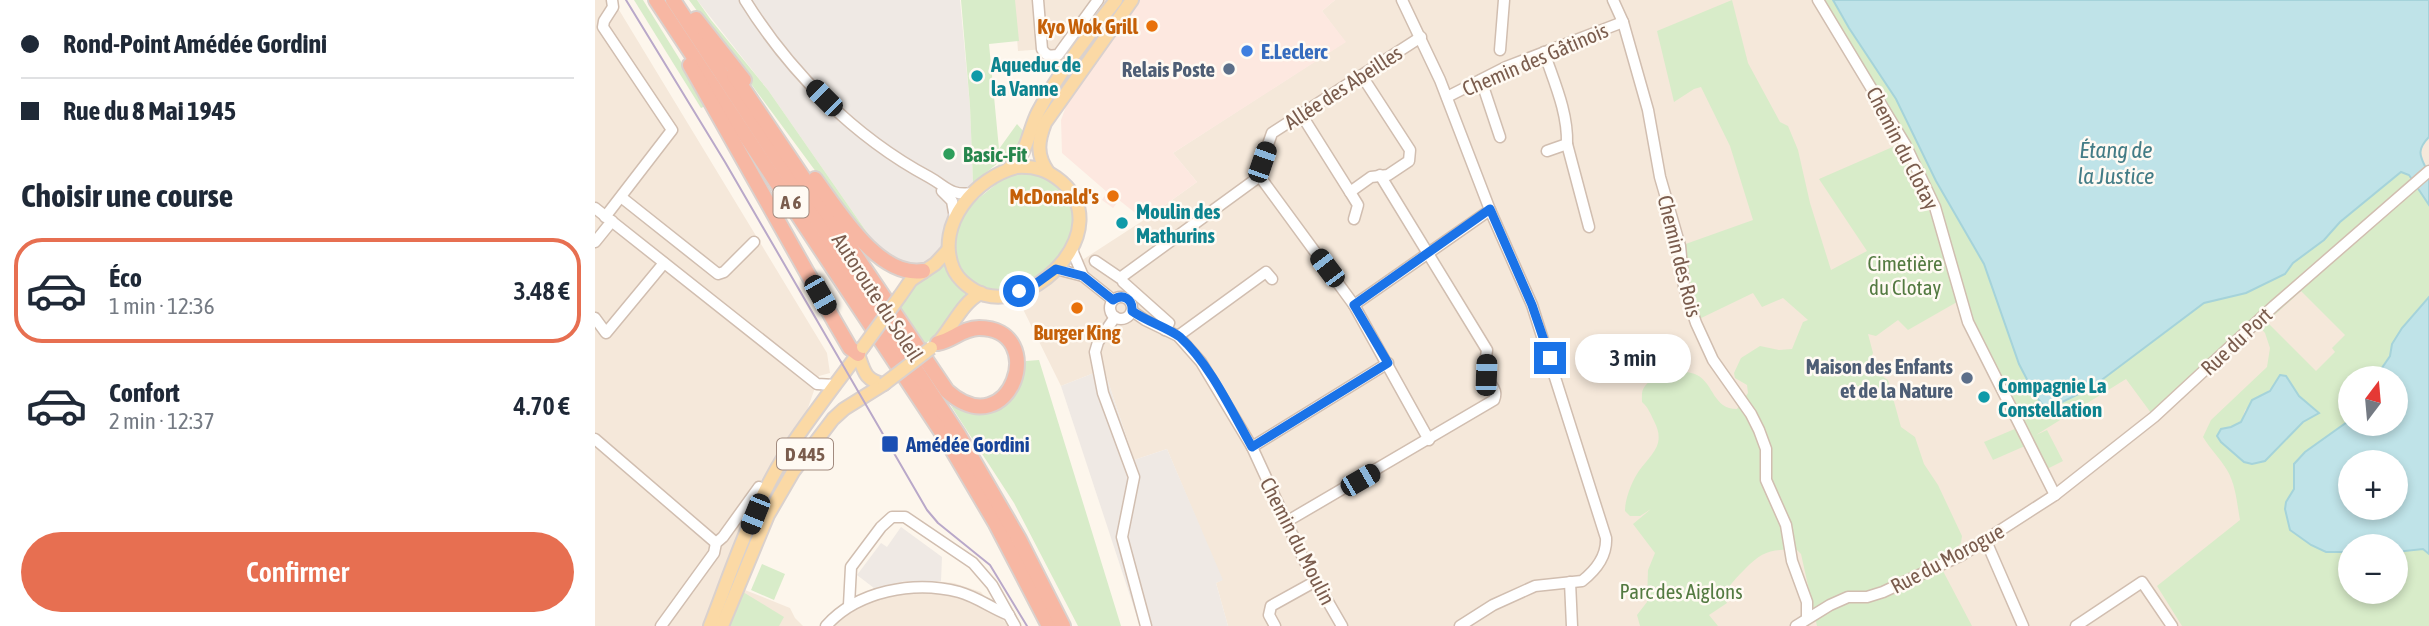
<!DOCTYPE html>
<html lang="fr">
<meta charset="utf-8">
<style>
:root{--surface:#fff;--page:#f2f2f3;--text:#1f2937;--muted:#747a83;--line:#e0e1e3;--accent:#e76f51}
body{margin:0;font-family:"Asap Condensed",sans-serif;background:var(--page);color:var(--text);height:100vh;display:flex;flex-direction:column;font-size:26px;white-space:nowrap}
*{box-sizing:border-box;margin:0}
p{font-size:23px;color:var(--muted)}
.icon{flex:none;width:38px;height:38px;fill:none;stroke:currentColor;stroke-width:2;stroke-linecap:round;stroke-linejoin:round}
.map{position:relative;flex:1;overflow:hidden}
.side{display:flex;flex-direction:column;background:var(--surface);width:595px}
.side>*{flex:none}
.guide{display:grid;align-content:center;height:154px;padding:0 21px;background:var(--surface)}
.needle{width:46px;rotate:16deg}
.fabs{position:absolute;left:1743px;top:366px;display:grid;gap:14px}
.fabs a{display:grid;place-items:center;width:70px;height:70px;border-radius:50%;background:var(--surface);box-shadow:0 4px 10px #0003;font-size:35px}
.end{position:absolute;width:32px;height:32px;margin:-16px;border:9px solid #1a73e8;background:#fff;box-shadow:0 0 0 4px #fff}
.from{border-radius:50%}
.bubble{position:absolute;height:49px;border-radius:24px;background:var(--surface);box-shadow:0 4px 10px #0003;font-size:23px;font-weight:600;line-height:49px;text-align:center}
.car{position:absolute;width:21px;height:42px;margin:-21px -10px;border-radius:9px;box-shadow:0 0 5px 2px #0007;background:linear-gradient(#222 24%,#8ab4d8 0 40%,#222 0 76%,#8ab4d8 0 86%,#222 0)}
.guide b{display:flex;align-items:center;gap:24px;height:66px;font-size:26px}
.guide b+b{border-top:2px solid var(--line)}
.guide i{width:18px;height:18px;background:var(--text)}
ul{padding:0;list-style:none}
li{display:flex;align-items:center;gap:21px;height:105px;margin:0 14px 10px;padding:0 7px;border:4px solid transparent;border-radius:28px}
li div{flex:1}
li b{display:block;font-size:26px}
li em{font-style:normal;font-weight:600}
li.active{border-color:var(--accent)}
li>.icon{width:63px;height:63px;stroke-width:1.5}
h2{padding:0 21px;font-size:32px;line-height:84px}
.cta{display:flex;gap:14px;margin-top:auto;padding:14px 21px}
.cta a{flex:1;height:80px;border-radius:42px;background:var(--accent);color:#fff;font-size:28px;font-weight:600;line-height:80px;text-align:center}
main{display:flex;flex:1;min-height:0}
.map>svg:first-child{display:block}
</style>
<main>
<section class="side">
<div class="guide">
<b><i class="from"></i>Rond-Point Amédée Gordini</b>
<b><i></i>Rue du 8 Mai 1945</b>
</div>
<h2>Choisir une course</h2>
<ul>
<li class="active"><svg class="icon" aria-label="car" viewBox="0 0 24 24"><path d="M5 17H2v-5l4-1 3-4h7l3 4 3 1v5h-3M9 17h6M6 11h13"/><circle cx="7" cy="17" r="2"/><circle cx="17" cy="17" r="2"/></svg><div><b>Éco</b><p>1 min · 12:36</p></div><em>3.48 €</em></li>
<li><svg class="icon" aria-label="car" viewBox="0 0 24 24"><path d="M5 17H2v-5l4-1 3-4h7l3 4 3 1v5h-3M9 17h6M6 11h13"/><circle cx="7" cy="17" r="2"/><circle cx="17" cy="17" r="2"/></svg><div><b>Confort</b><p>2 min · 12:37</p></div><em>4.70 €</em></li>
</ul>
<div class="cta"><a>Confirmer</a></div>
</section>
<div class="map">
<svg width="1834" height="626" viewBox="0 0 1834 626">
<rect width="100%" height="100%" fill="#fdf6ec"/>
<g fill="#f5e8da" fill-rule="evenodd">
<polygon points="0,0 18,0 232,353 235,373 224,376 150,590 195,608 200,618 208,626 0,626"/>
<polygon points="384,0 543,0 488,77 450,49 423,51 422,38"/>
<path d="M740,0H1834V626H633L621,583L627,580L572,449L539,460L509,369L466,386L424,301L549,220L602,182L578,153L750,42L727,11ZM1755,378H1801V424H1755ZM1755,462H1801V508H1755ZM1755,546H1801V592H1755Z"/>
<polygon points="327,580 359,583 386,592 413,626 228,626 279,588 303,582"/>
</g>
<polygon fill="#fde8e0" points="543,0 740,0 727,11 751,42 578,153 602,182 549,220 524,200 518,208 507,200 512,192 467,153 466,120 474,98"/>
<g fill="#efe9e4">
<polygon points="102,0 365,0 375,106 378,183 354,216 346,248 341,257 328,265 306,264 278,241 173,90"/>
<polygon points="509,369 539,460 572,449 628,580 621,583 633,626 545,626 466,386"/>
<polygon points="306,527 347,557 346,581 310,581 279,588 262,575 286,543 292,547"/>
</g>
<g fill="#d8ecc9" fill-rule="evenodd">
<polygon points="39,0 48,0 113,105 106,108"/>
<polygon points="94,0 102,0 116,20 173,90 278,241 311,268 267,234"/>
<polygon points="366,0 420,0 424,41 394,44 404,149 422,124 429,132 420,160 405,168 403,163 378,183 375,106"/>
<path d="M1137,0L1153,63L1185,122L1193,126L1203,150L1215,203L1236,270L1272,251L1224,179L1309,142L1223,0H1238L1254,28L1301,99L1341,181L1389,264L1424,364L1448,406L1455,408L1496,388L1609,303L1651,293L1690,274L1698,263L1729,240L1745,222L1806,172L1814,174L1834,205V297L1797,344L1795,355L1780,378H1755V420L1710,452L1699,464V489L1693,498L1753,552L1755,551V592H1801V552L1828,549L1834,554V626H1587L1562,586L1645,520C1642,504 1641,485 1632,470C1625,458 1615,449 1608,437L1616,420L1672,367L1675,348L1670,333L1662,324L1559,417L1531,379L1441,435L1452,430L1468,461L1452,469L1373,322L1340,207L1326,188L1348,248L1362,302L1313,330L1303,320L1281,336L1273,334L1278,353L1272,366L1293,380L1306,427L1320,437L1329,464L1343,485L1367,536L1366,543L1352,558L1348,571L1377,626H1222L1206,554L1202,550C1176,549 1168,551 1150,569C1142,577 1136,583 1131,592L1126,593L1132,603L1114,615L1123,626H1045L1042,615L1052,602L1053,570L1060,553L1038,524L1056,509L1045,516H1035L1030,511C1030,499 1036,484 1042,474C1055,454 1072,446 1059,421C1055,413 1053,407 1047,402C1047,396 1046,391 1050,386C1059,373 1087,367 1102,375C1119,384 1118,409 1142,409L1153,393L1152,385L1140,378L1139,373L1146,358L1165,346L1184,350L1197,349L1208,322L1213,320L1188,298L1167,307L1158,293L1100,321L1085,246L1158,220L1135,146L1106,87L1099,89L1079,102L1062,31ZM1706,291L1750,335L1737,348L1740,352L1721,371L1672,322ZM1691,376L1704,396L1723,413L1708,422L1670,461L1649,462L1640,453L1626,429L1636,427L1646,422L1650,410Z"/>
<path d="M428,170C436,172 448,173 454,177C458,179 462,185 466,189C513,237 422,315 379,285C372,281 366,272 360,266C360,255 357,241 360,231C367,207 389,195 406,180L407,177Z"/>
<polygon points="350,261 354,272 377,294 346,333 325,347 301,309 315,289"/>
<path d="M444,360L526,626H483L419,503L356,406C397,422 424,404 431,361Z"/>
<polygon points="1422,428 1430,446 1398,460 1389,442"/>
<polygon points="167,564 190,574 179,600 156,590"/>
<polygon points="148,592 189,617 184,626 135,626"/>
</g>
<g fill="#bfe3e8" stroke="#a5d3da" stroke-width="2" fill-rule="evenodd">
<path d="M1238,0H1834V137C1817,154 1830,160 1834,177C1834,185 1834,197 1834,205L1814,175L1806,172L1745,222L1729,240L1698,263L1690,274L1651,293L1609,303L1496,388L1455,408H1450L1439,393L1424,364L1389,264L1341,181L1301,99L1254,28Z"/>
<path d="M1834,297V554L1828,549L1801,552V546H1786L1782,544L1755,546L1753,552H1731L1716,545L1695,530L1690,509L1691,502L1699,489V464L1710,452L1755,420V424H1801V378H1780L1795,356L1797,344L1807,328ZM1755,462H1801V508H1755Z"/>
<polygon points="1685,375 1691,376 1704,396 1724,413 1708,422 1670,461 1657,464 1649,462 1626,442 1622,436 1626,429 1636,427 1646,422 1657,400 1675,391"/>
</g>
<g fill="none" stroke-linecap="round" stroke-linejoin="round">
<defs>
<g id="minor">
<path d="M150,0C194,71 259,137 334,177C352,187 355,196 377,193"/>
<path d="M443,0L447,49C451,56 454,56 463,55L503,0"/>
<path d="M807,0L845,80L895,210L937,305L1011,538C1012,556 1001,570 987,581L940,586L898,605L865,626"/>
<polyline points="1018,0 1028,22 1053,110 1065,177 1085,246 1089,287 1101,323 1118,360 1156,414 1164,430 1171,449 1171,480 1191,525 1197,561 1212,602 1212,618"/>
<polyline points="1223,0 1310,144 1340,207 1373,322 1460,495"/>
<polyline points="905,50 909,0"/>
<path d="M949,52C959,82 973,112 972,144L952,151"/>
<polyline points="886,80 905,137"/>
<polyline points="852,97 911,67 1028,22"/>
<polyline points="706,114 755,192 776,177 793,175 814,161 815,150 767,76"/>
<polyline points="972,144 994,227"/>
<polyline points="663,174 759,305 834,440"/>
<polyline points="347,191 357,201 360,218"/>
<polyline points="755,192 763,205 759,219"/>
<polyline points="26,197 123,274 129,272 159,242"/>
<polyline points="0,208 222,384 240,385"/>
<polyline points="10,217 77,130 8,27 9,21 18,7 17,0"/>
<polyline points="0,242 17,221"/>
<polyline points="477,250 488,276"/>
<polyline points="500,261 525,278 661,179 677,133 826,37"/>
<polyline points="461,269 488,276 518,300"/>
<polyline points="528,282 574,323 570,330"/>
<circle cx="526" cy="308" r="11"/>
<polyline points="759,305 895,210"/>
<polyline points="537,311 550,320 583,336 606,362 657,447 710,562 747,626"/>
<polyline points="520,317 503,342 500,352 508,393 539,477 527,537 551,626"/>
<polyline points="0,318 11,333 69,263"/>
<polyline points="583,336 671,272 677,279"/>
<polyline points="0,439 121,543"/>
<polyline points="657,447 793,363"/>
<path d="M691,522L899,400C904,388 893,385 891,374C889,367 891,357 892,350L785,175"/>
<polyline points="1391,541 1428,626"/>
<polyline points="975,582 977,626"/>
<polyline points="254,605 256,567 286,527 297,517 310,517 378,563 397,585 420,626"/>
<polyline points="66,626 119,553 121,543 128,537 164,487"/>
<path d="M231,626C262,591 319,580 364,592C382,597 396,608 414,615"/>
<polyline points="680,626 674,615 676,606 721,581"/>
<polyline points="1201,626 1235,605 1253,597 1272,597 1288,592 1367,555 1460,495 1559,417 1679,306 1834,171"/>
<polyline points="1481,626 1547,582 1577,626"/>
</g>
<g id="major">
<path d="M422,167C440,166 453,170 467,182C519,228 444,309 390,295C377,291 363,280 358,268C340,224 381,177 422,167Z"/>
<path d="M413,169C432,158 433,131 443,112C464,72 493,36 521,0"/>
<path d="M453,172C441,155 443,141 450,123L537,0"/>
<polyline points="305,296 316,280 340,264 353,250"/>
<path d="M342,344C357,328 367,302 386,293"/>
<path d="M263,354C269,371 270,381 289,384"/>
<path d="M115,626C137,569 157,508 190,455C214,418 242,383 268,347"/>
<polyline points="127,626 173,515 198,472 238,419 249,409 289,384"/>
</g>
<g id="highway">
<polyline points="61,0 351,439 401,524 454,626"/>
<polyline points="78,0 363,434 424,539 468,626"/>
<polyline points="101,19 149,80"/>
<polyline points="95,65 241,324 255,348 263,354"/>
<path d="M139,75L352,391C416,448 455,328 384,328C368,328 358,340 343,343"/>
<path d="M220,179C243,210 283,278 328,271"/>
</g>
</defs>
<use href="#minor" stroke="#d1beb0" stroke-width="13"/>
<use href="#major" stroke="#dad1cd" stroke-width="16"/>
<use href="#highway" stroke="#dad1cd" stroke-width="18"/>
<use href="#minor" stroke="#fff" stroke-width="10"/>
<use href="#major" stroke="#fbd9a5" stroke-width="12"/>
<use href="#highway" stroke="#f7b7a3" stroke-width="14"/>
<polyline stroke="#b9a8c9" stroke-width="2" points="31,0 130,162 332,510 343,523 395,565 432,626"/>
<defs>
<g id="major-bridge">
<polyline points="268,347 305,296"/>
<polyline points="289,384 336,348"/>
</g>
</defs>
<use href="#major-bridge" stroke="#dad1cd" stroke-width="16" stroke-linecap="butt"/>
<use href="#major-bridge" stroke="#fbd9a5" stroke-width="12"/>
</g>
<g fill="none" stroke-linecap="round" stroke-linejoin="round">
<path stroke="#1a73e8" stroke-width="9" d="M424,291L439,285L461,269L488,276L518,300C528,293 538,299 537,311C551,321 573,328 585,337C615,364 637,412 657,447L793,363L759,305L895,209L937,305L955,358"/>
</g>
<g fill="#e8710a" stroke="#fffaf3" stroke-width="2.5">
<circle cx="557" cy="26" r="7"/>
<circle cx="518" cy="196" r="7"/>
<circle cx="482" cy="308" r="7"/>
</g>
<circle fill="#3f7fe0" stroke="#fffaf3" stroke-width="2.5" cx="652" cy="51" r="7"/>
<g fill="#5c6f8a" stroke="#fffaf3" stroke-width="2.5">
<circle cx="634" cy="69" r="7"/>
<circle cx="1372" cy="378" r="7"/>
</g>
<g fill="#0f9aa8" stroke="#fffaf3" stroke-width="2.5">
<circle cx="382" cy="76" r="7"/>
<circle cx="527" cy="223" r="7"/>
<circle cx="1389" cy="397" r="7"/>
</g>
<circle fill="#2e9e5b" stroke="#fffaf3" stroke-width="2.5" cx="354" cy="154" r="7"/>
<rect fill="#1a4fb4" stroke="#fffaf3" stroke-width="2.5" x="286" y="435" width="18" height="18" rx="3.5"/>
<g text-anchor="middle" dominant-baseline="central" stroke-width="5" stroke-linejoin="round" paint-order="stroke">
<g fill="#fffaf3" stroke="#a28b7f" stroke-width="2">
<rect x="178.5" y="186.5" width="35" height="31" rx="5"/>
<rect x="182" y="438.5" width="56" height="31" rx="5"/>
</g>
<g font-size="19" font-weight="bold" fill="#7a5c4d">
<text x="196" y="202">A 6</text>
<text x="210" y="454">D 445</text>
</g>
<g font-size="21" font-weight="bold" fill="#c56008" stroke="#fffaf3" text-anchor="end">
<text x="543" y="26">Kyo Wok Grill</text>
<text x="504" y="196">McDonald's</text>
<text x="482" y="332" text-anchor="middle">Burger King</text>
</g>
<g font-size="21" font-weight="bold" fill="#366cbe" stroke="#fffaf3" text-anchor="start">
<text x="666" y="51">E.Leclerc</text>
</g>
<g font-size="21" fill="#7a5c4d" stroke="#fffaf3">
<text transform="translate(940 59) rotate(-23)">Chemin des Gâtinois</text>
<text transform="translate(748 87) rotate(-33)">Allée des Abeilles</text>
<text transform="translate(1308 148) rotate(63)">Chemin du Clotay</text>
<text transform="translate(1085 256) rotate(76)">Chemin des Rois</text>
<text transform="translate(283 297) rotate(57)">Autoroute du Soleil</text>
<text transform="translate(1641 341) rotate(-43)">Rue du Port</text>
<text transform="translate(703 541) rotate(63)">Chemin du Moulin</text>
<text transform="translate(1352 558) rotate(-28)">Rue du Morogue</text>
</g>
<g font-size="21" font-weight="bold" fill="#0d838f" stroke="#fffaf3" text-anchor="start">
<text x="396" y="64">Aqueduc de<tspan x="396" dy="24">la Vanne</tspan></text>
<text x="541" y="211">Moulin des<tspan x="541" dy="24">Mathurins</tspan></text>
<text x="1403" y="385">Compagnie La<tspan x="1403" dy="24">Constellation</tspan></text>
</g>
<g font-size="21" font-weight="bold" fill="#4e5e75" stroke="#fffaf3" text-anchor="end">
<text x="620" y="69">Relais Poste</text>
<text x="1358" y="366">Maison des Enfants<tspan x="1358" dy="24">et de la Nature</tspan></text>
</g>
<g font-size="21" font-weight="bold" fill="#27864d" stroke="#fffaf3" text-anchor="start">
<text x="368" y="154">Basic-Fit</text>
</g>
<g font-size="21" fill="#537a41" stroke="#fffaf3">
<text x="1310" y="263">Cimetière<tspan x="1310" dy="24">du Clotay</tspan></text>
<text x="1086" y="591">Parc des Aiglons</text>
</g>
<g font-size="21" font-weight="bold" fill="#164399" stroke="#fffaf3" text-anchor="start">
<text x="311" y="444">Amédée Gordini</text>
</g>
<g font-size="23" font-style="italic" fill="#437c86" stroke="#fffaf3">
<text x="1521" y="150">Étang de<tspan x="1521" dy="26">la Justice</tspan></text>
</g>
</g>
</svg>
<div class="fabs">
<a><svg class="needle" viewBox="-14 -14 28 28"><path d="M0-13l5 13h-10z" fill="#e53935"/><path d="M0 13l5-13h-10z" fill="#747a83"/></svg></a>
<a>+</a>
<a>−</a>
</div>
<i class="end from" style="left:424px;top:291px"></i>
<i class="end" style="left:955px;top:358px"></i>
<div class="bubble" style="left:980px;top:334px;width:116px">3 min</div>
<i class="car" style="left:229px;top:98px;rotate:315deg"></i>
<i class="car" style="left:667px;top:162px;rotate:19deg"></i>
<i class="car" style="left:732px;top:268px;rotate:323deg"></i>
<i class="car" style="left:225px;top:295px;rotate:150deg"></i>
<i class="car" style="left:891px;top:375px;rotate:2deg"></i>
<i class="car" style="left:765px;top:480px;rotate:60deg"></i>
<i class="car" style="left:160px;top:514px;rotate:202deg"></i>
</div>
</main>
